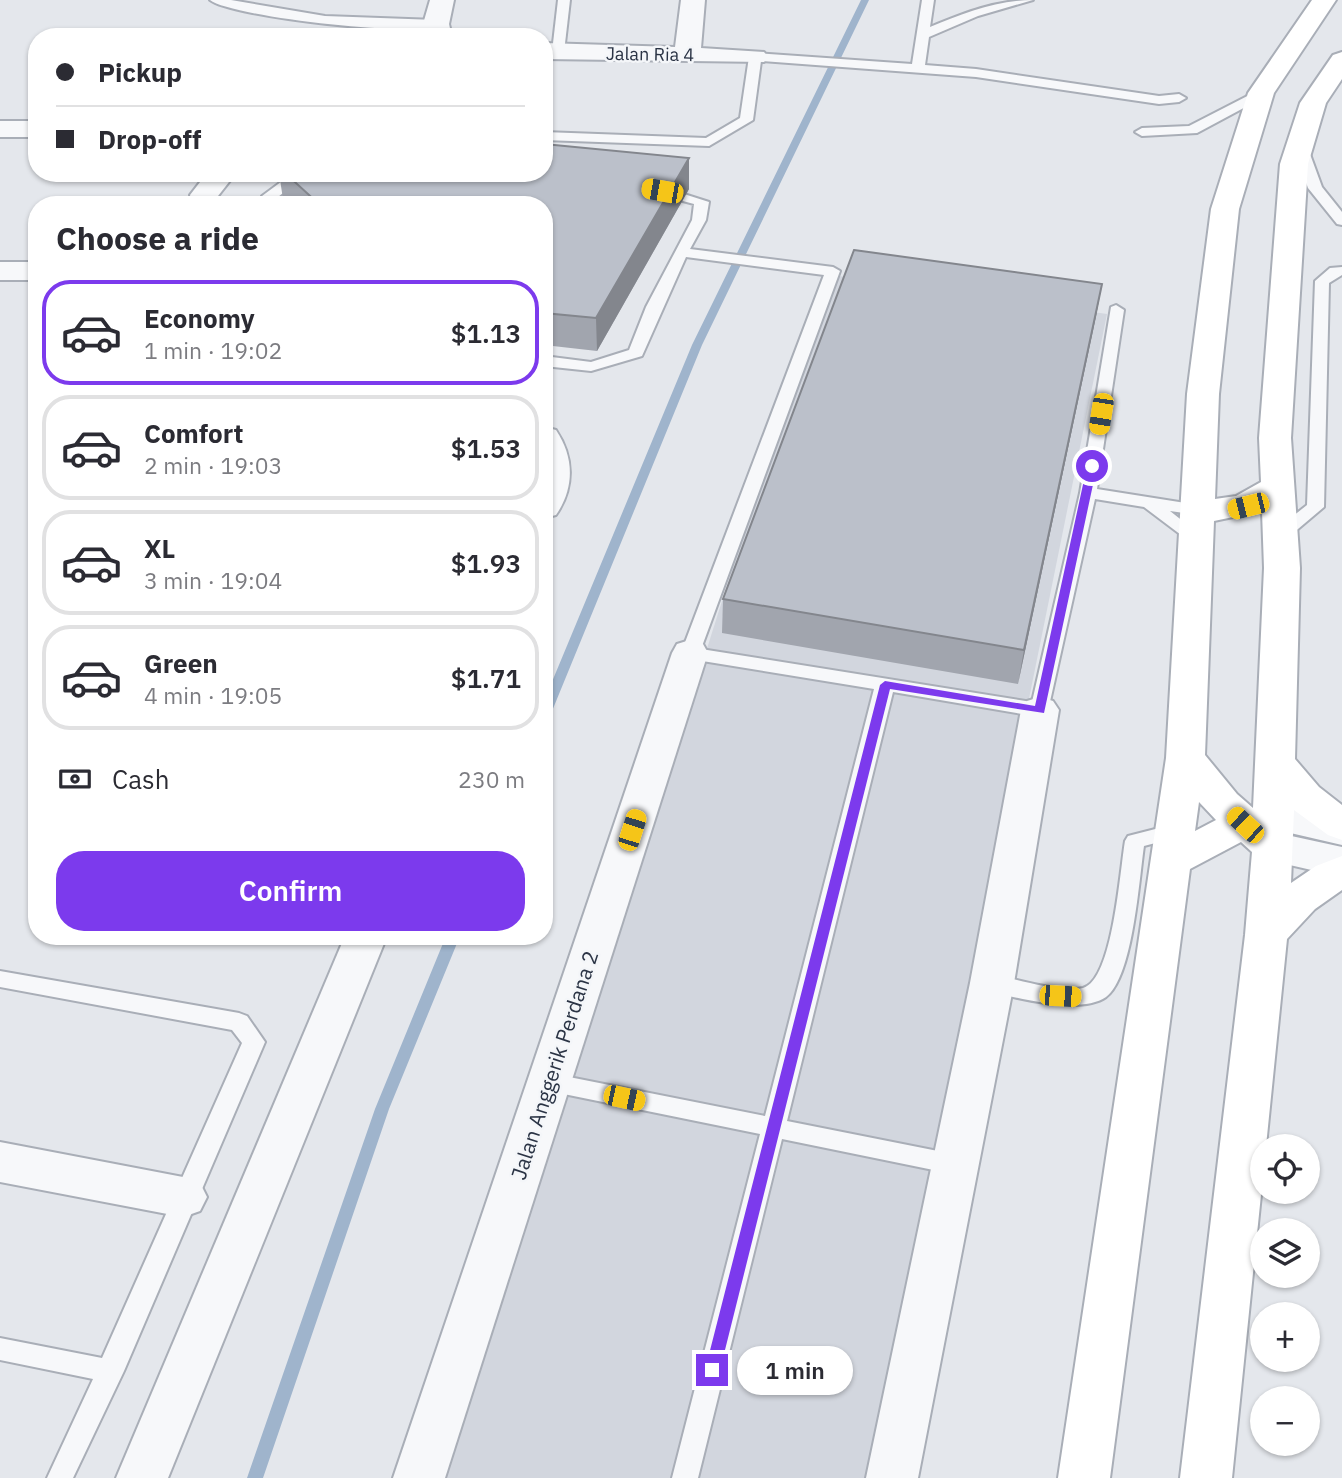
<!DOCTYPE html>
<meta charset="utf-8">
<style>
:root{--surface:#fff;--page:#f7f7f7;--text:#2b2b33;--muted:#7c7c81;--line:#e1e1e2;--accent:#7c3aed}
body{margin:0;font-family:"IBM Plex Sans",sans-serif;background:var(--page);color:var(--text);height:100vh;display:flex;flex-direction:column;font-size:26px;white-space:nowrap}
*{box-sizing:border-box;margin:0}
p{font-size:23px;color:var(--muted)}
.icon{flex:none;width:38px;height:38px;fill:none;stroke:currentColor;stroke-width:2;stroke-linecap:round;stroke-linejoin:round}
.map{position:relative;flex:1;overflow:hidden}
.panel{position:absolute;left:28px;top:196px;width:525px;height:749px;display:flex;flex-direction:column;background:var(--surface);border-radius:28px;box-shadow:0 2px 5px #0004}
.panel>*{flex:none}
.top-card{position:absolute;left:28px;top:28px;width:525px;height:154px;border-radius:28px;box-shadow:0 2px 5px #0004;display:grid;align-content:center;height:154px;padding:0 28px;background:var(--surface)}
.controls{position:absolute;left:1250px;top:1134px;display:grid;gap:14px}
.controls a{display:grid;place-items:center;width:70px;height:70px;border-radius:50%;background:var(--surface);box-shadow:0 2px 5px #0004;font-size:35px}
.end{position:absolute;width:32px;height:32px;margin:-16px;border:9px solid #7c3aed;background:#fff;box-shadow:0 0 0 4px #fff}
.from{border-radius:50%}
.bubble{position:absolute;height:49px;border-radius:24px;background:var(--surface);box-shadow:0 2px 5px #0004;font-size:23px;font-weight:600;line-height:49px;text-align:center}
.car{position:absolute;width:21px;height:42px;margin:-21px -10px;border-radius:9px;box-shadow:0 0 5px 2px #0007;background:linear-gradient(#f5c518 24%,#345 0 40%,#f5c518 0 76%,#345 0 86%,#f5c518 0)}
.top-card b{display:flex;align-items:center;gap:24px;height:66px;font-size:26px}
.top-card b+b{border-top:2px solid var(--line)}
.top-card i{width:18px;height:18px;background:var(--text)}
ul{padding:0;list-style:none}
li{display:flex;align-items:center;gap:21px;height:105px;margin:0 14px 10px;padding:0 14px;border:4px solid var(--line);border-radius:28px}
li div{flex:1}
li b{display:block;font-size:26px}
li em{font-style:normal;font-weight:600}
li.on{border-color:var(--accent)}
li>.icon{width:63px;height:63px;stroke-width:1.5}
h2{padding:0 28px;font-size:32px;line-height:84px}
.pay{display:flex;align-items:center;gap:18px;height:77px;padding:0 28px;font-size:26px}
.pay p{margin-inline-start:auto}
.button{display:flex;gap:14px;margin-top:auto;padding:14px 28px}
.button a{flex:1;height:80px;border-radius:28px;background:var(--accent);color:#fff;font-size:28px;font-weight:600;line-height:80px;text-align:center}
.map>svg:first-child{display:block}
</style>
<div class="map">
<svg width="1342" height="1478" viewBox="0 0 1342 1478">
<rect width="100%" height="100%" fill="#e4e7ec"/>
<polygon fill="#d2d6de" points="839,276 1107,314 871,1478 445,1478 740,544"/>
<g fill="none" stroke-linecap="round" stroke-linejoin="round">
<g fill="#9fb4cc" fill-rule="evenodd">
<polygon points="861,0 869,0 702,345 550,716 544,720 544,701 692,345"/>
<polygon points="446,936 460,936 389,1109 263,1478 247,1478 375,1109"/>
</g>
<defs>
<g id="lane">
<path d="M210,0H231L325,16L436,20L442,24C424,39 231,17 210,0Z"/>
<polygon points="558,0 570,0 564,52 558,56 552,52"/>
<path d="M922,0H934L930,27C964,13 996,0 1033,0L978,16L929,37L925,65L976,69L1159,96L1179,94L1186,98L1179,102L1159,104L976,77L761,61L753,120L709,146L544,140V132L706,138L740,118L749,57L755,53L912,64Z"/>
<polygon points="1261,89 1268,93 1266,96 1197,133 1142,136 1135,132 1142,128 1189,126"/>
<polygon points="1300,142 1307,146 1322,187 1342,212 1342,225 1337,224 1308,188 1293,146"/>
<polygon points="293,173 309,173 274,200 274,205 260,205 262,196"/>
<polygon points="662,187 709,202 706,220 690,249 833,267 840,271 701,649 1032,702 1080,493 1111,307 1116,305 1124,310 1097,489 1198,505 1207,510 1198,515 1170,511 1203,537 1206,541 1197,547 1144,507 1095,499 1047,715 1040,717 893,692 787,1121 953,1154 961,1157 965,1164 961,1171 953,1174 782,1139 698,1478 672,1478 760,1134 549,1091 541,1089 538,1082 541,1075 549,1073 765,1116 874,689 690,659 681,653 824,275 686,257 642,356 591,371 544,366 544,356 591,362 629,350 646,307 692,220 694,204 657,194 657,188"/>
<polygon points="1342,267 1342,275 1329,283 1324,507 1285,540 1273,540 1270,536 1273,532 1307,505 1315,281 1330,268"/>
<path d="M1175,824L1182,826L1185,831L1182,836L1144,846C1139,880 1133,977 1106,997C1080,1015 1013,998 984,989L981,983L984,977L992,974C1016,979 1060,993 1083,988C1113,980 1120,870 1125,841L1128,836Z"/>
<polygon points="0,971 239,1013 247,1016 265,1042 124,1371 73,1478 47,1478 93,1379 0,1360 0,1338 102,1358 242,1043 232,1030 0,987"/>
</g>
<g id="street">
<polygon points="430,0 454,0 449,24 452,37 426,37 423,24"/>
<polygon points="681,0 705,0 701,48 764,52 768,57 764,62 544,59 544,43 675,47"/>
<rect x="0" y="121" width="37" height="16"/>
<polygon points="207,173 236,173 218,196 220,205 192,205 190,195"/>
<rect x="0" y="262" width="37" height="18"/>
<path d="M544,427L556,430C574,457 575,487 556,515L544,518Z"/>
<polygon points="690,640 703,644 708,653 445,1478 393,1478 672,653 677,644"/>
<polygon points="1040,697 1053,701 1059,710 1014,983 918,1478 866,1478 970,983 1021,710 1027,701"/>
<polygon points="1274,801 1342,815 1342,845 1260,826 1254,816 1260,806"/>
<polygon points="1273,832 1342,847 1342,877 1259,858 1253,847 1259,836"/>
<polygon points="345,936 387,936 168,1478 116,1478"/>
<polygon points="0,1142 183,1177 200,1183 207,1197 200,1211 183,1217 0,1182"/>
</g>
<path id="secondary" d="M1312,0H1336L1274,93L1239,209L1219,394L1215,499L1236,496L1261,482L1259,438L1280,164L1300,103L1333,55L1342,52V79L1326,103L1308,164L1291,438L1300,568L1295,759L1319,787L1342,805V840L1328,835L1294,810L1291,883L1316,866L1342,856V890L1315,909L1287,939L1266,1146H1262V1185L1232,1478H1180L1245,935L1252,852L1241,842L1190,869L1110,1478H1058L1166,758L1187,394L1211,209L1248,93ZM1262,511L1264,568L1253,808L1237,794L1205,755L1214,521ZM1199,802L1216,820L1195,831Z"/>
</defs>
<use href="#lane" stroke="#a9aeb7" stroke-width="4"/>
<use href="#street" stroke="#a9aeb7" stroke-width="4"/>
<use href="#secondary" stroke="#a9aeb7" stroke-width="4"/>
<use href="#lane" fill="#f7f8fa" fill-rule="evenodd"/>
<use href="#street" fill="#f7f8fa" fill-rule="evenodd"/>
<use href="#secondary" fill="#fff" fill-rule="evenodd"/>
</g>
<g fill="#a1a5ae">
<polygon points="279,173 544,173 689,189 597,351 544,345 544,205 289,205 283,199"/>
<polygon points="1102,284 1096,316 1018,684 722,633 723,599"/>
</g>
<g fill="#83868d">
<polygon points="689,158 689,189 597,351 596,318"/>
<polygon points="1102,284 1096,316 1018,684 1024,650"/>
</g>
<g fill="#bbc0ca" stroke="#83868d" stroke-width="2">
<polygon points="544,144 689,158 596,318 544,313 544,205 320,205 285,173 544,173"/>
<polygon points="854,250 1102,284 1024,650 723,599"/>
</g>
<polygon fill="#7c3aed" points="1092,463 1097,466 1044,713 890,689 720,1370 712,1377 707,1375 705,1370 880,685 885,681 1035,706 1087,466"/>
<g text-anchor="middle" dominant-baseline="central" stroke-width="5" stroke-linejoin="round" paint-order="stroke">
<g font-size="18" fill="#2b3445" stroke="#f4f6f9">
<text transform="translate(650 54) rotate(1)">Jalan Ria 4</text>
</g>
<g font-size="21" fill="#2b3445" stroke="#f4f6f9">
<text transform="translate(554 1065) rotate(-72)">Jalan Anggerik Perdana 2</text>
</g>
</g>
</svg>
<div class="controls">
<a><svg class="icon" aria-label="locate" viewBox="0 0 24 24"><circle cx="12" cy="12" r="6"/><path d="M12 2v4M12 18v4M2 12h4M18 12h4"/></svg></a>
<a><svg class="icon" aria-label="layers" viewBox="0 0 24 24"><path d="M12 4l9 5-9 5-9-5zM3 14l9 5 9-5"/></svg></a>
<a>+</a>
<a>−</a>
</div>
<i class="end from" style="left:1092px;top:466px"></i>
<i class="end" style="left:712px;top:1370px"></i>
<div class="bubble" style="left:737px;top:1346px;width:116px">1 min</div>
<i class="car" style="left:662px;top:191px;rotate:280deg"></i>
<i class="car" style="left:1101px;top:414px;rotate:189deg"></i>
<i class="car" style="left:1248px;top:506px;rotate:256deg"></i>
<i class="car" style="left:1245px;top:825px;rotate:313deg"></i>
<i class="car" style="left:632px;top:830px;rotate:18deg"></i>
<i class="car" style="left:1060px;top:996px;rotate:93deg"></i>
<i class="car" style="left:624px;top:1098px;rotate:102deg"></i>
<div class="top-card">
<b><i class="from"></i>Pickup</b>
<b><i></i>Drop-off</b>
</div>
<section class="panel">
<h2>Choose a ride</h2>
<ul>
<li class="on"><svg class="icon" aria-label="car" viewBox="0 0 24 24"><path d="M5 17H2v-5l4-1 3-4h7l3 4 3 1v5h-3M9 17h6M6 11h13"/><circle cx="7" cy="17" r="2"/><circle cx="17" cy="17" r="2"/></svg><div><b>Economy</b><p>1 min · 19:02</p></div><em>$1.13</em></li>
<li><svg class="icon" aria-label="car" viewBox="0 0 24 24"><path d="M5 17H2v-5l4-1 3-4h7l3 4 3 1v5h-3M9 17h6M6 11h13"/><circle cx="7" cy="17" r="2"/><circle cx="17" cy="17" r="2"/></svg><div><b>Comfort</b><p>2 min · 19:03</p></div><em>$1.53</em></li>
<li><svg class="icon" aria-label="car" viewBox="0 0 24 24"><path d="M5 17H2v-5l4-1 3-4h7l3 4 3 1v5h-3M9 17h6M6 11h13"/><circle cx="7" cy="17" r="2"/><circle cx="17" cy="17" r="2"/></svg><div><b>XL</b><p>3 min · 19:04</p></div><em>$1.93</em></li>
<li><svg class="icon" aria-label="car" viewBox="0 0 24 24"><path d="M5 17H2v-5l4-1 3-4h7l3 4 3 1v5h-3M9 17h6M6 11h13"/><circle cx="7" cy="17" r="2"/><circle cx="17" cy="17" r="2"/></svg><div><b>Green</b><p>4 min · 19:05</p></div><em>$1.71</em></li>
</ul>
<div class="pay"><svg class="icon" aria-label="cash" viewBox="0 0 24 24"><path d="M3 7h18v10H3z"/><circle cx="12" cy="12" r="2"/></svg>Cash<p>230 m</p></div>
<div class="button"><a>Confirm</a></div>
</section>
</div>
